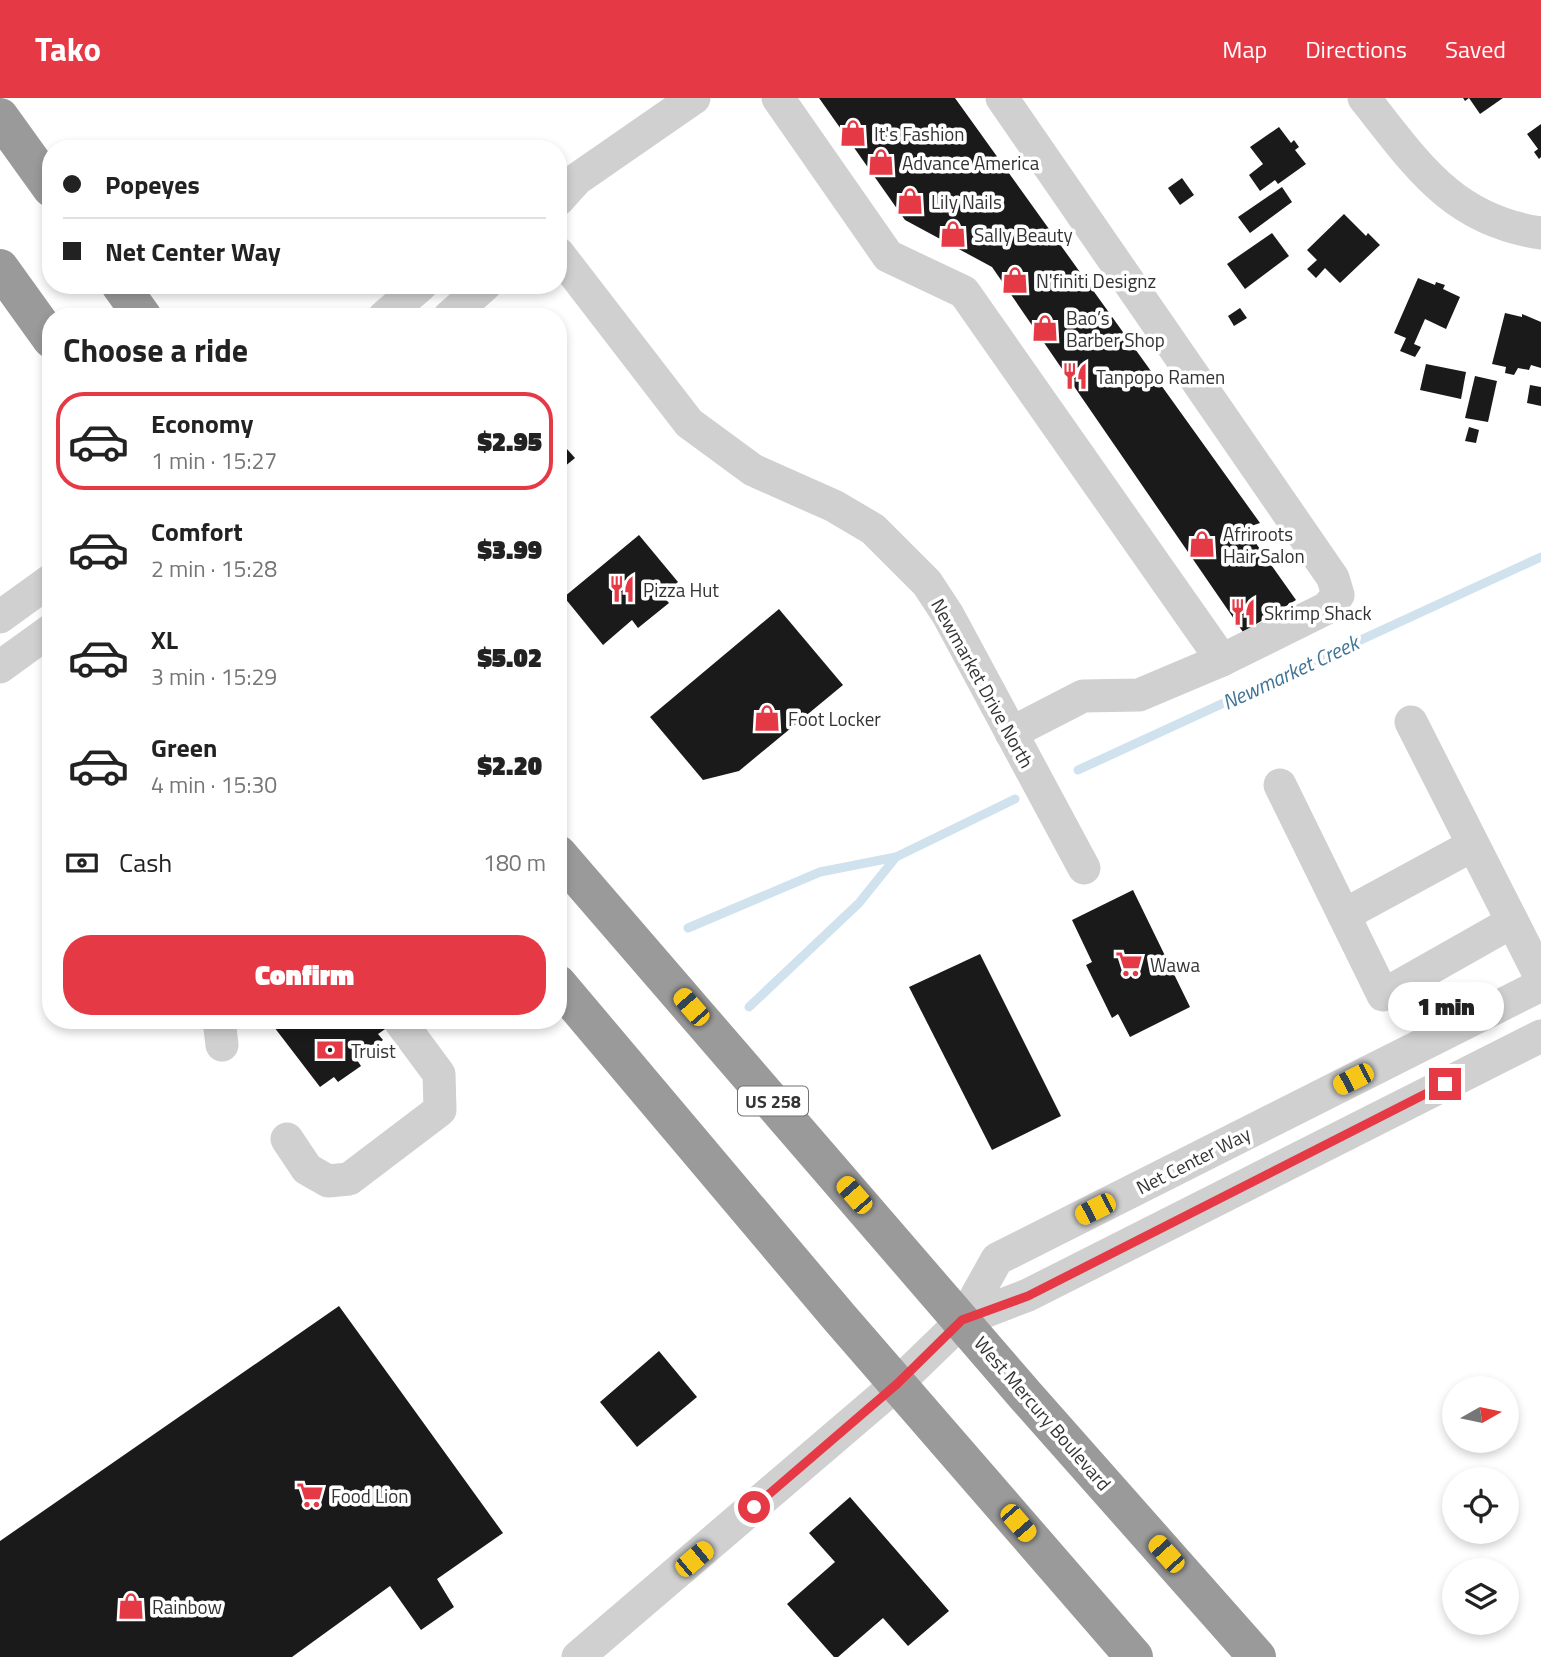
<!DOCTYPE html>
<meta charset="utf-8">
<style>
:root{--surface:#fff;--page:#f2f2f2;--text:#222;--muted:#767676;--line:#e0e0e0;--accent:#e63946}
body{margin:0;font-family:"Titillium Web",sans-serif;background:var(--page);color:var(--text);height:100vh;display:flex;flex-direction:column;font-size:26px;white-space:nowrap}
*{box-sizing:border-box;margin:0}
p{font-size:23px;color:var(--muted)}
.icon{flex:none;width:38px;height:38px;fill:none;stroke:currentColor;stroke-width:2;stroke-linecap:round;stroke-linejoin:round}
.map{position:relative;flex:1;overflow:hidden}
.drawer{position:absolute;left:42px;top:210px;width:525px;height:721px;display:flex;flex-direction:column;background:var(--surface);border-radius:28px;box-shadow:0 4px 10px #0003}
.drawer>*{flex:none}
.hud{position:absolute;left:42px;top:42px;width:525px;height:154px;border-radius:28px;box-shadow:0 4px 10px #0003;display:grid;align-content:center;height:154px;padding:0 21px;background:var(--surface)}
.needle{width:46px;rotate:81deg}
.controls{position:absolute;left:1442px;top:1278px;display:grid;gap:14px}
.controls a{display:grid;place-items:center;width:77px;height:77px;border-radius:50%;background:var(--surface);box-shadow:0 4px 10px #0003;font-size:35px}
.end{position:absolute;width:32px;height:32px;margin:-16px;border:9px solid #e63946;background:#fff;box-shadow:0 0 0 4px #fff}
.from{border-radius:50%}
.bubble{position:absolute;height:49px;border-radius:24px;background:var(--surface);box-shadow:0 4px 10px #0003;font-size:23px;font-weight:800;line-height:49px;text-align:center}
.car{position:absolute;width:21px;height:42px;margin:-21px -10px;border-radius:9px;box-shadow:0 0 5px 2px #0007;background:linear-gradient(#f5c518 24%,#345 0 40%,#f5c518 0 76%,#345 0 86%,#f5c518 0)}
.hud b{display:flex;align-items:center;gap:24px;height:66px;font-size:26px}
.hud b+b{border-top:2px solid var(--line)}
.hud i{width:18px;height:18px;background:var(--text)}
ul{padding:0;list-style:none}
li{display:flex;align-items:center;gap:21px;height:98px;margin:0 14px 10px;padding:0 7px;border:4px solid transparent;border-radius:28px}
li div{flex:1}
li b{display:block;font-size:26px}
li em{font-style:normal;font-weight:800}
li.on{border-color:var(--accent)}
li>.icon{width:63px;height:63px;stroke-width:1.5}
h2{padding:0 21px;font-size:32px;line-height:84px}
.pay{display:flex;align-items:center;gap:18px;height:77px;padding:0 21px;font-size:26px}
.pay p{margin-inline-start:auto}
.primary-button{display:flex;gap:14px;margin-top:auto;padding:14px 21px}
.primary-button a{flex:1;height:80px;border-radius:28px;background:var(--accent);color:#fff;font-size:28px;font-weight:800;line-height:80px;text-align:center}
header{display:flex;align-items:center;gap:42px;box-sizing:border-box;height:98px;padding:0 35px;background:var(--accent);color:#fff}
header strong{font-size:33px}
nav{display:flex;gap:38px;margin-inline-start:auto;font-size:24px}
.map>svg:first-child{display:block}
</style>
<header>
<strong>Tako</strong>
<nav><a>Map</a><a>Directions</a><a>Saved</a></nav>
</header>
<div class="map">
<svg width="1541" height="1559" viewBox="0 0 1541 1559">
<rect width="100%" height="100%" fill="#fff"/>
<g fill="none" stroke-linecap="round" stroke-linejoin="round">
<g stroke="#cfe2ee" stroke-width="9">
<polyline points="1078,672 1541,459"/>
<polyline points="688,830 820,774 896,759"/>
<polyline points="749,909 859,805 896,759 1015,701"/>
</g>
</g>
<g fill="#1a1a1a">
<polygon points="819,0 955,0 1260,425 1245,430 1296,502 1243,534 992,169 905,122"/>
<polygon points="1463,0 1503,0 1480,16 1469,0 1465,3"/>
<polygon points="1541,26 1541,59 1539,61 1534,54 1538,51 1527,36"/>
<polygon points="1279,29 1291,45 1294,42 1299,49 1295,52 1306,66 1278,86 1275,82 1260,93 1249,77 1263,66 1250,49"/>
<polygon points="1182,80 1194,97 1180,107 1168,90"/>
<polygon points="1282,89 1292,104 1250,135 1238,119"/>
<polygon points="1344,116 1366,138 1368,135 1380,147 1340,185 1325,170 1316,180 1307,171 1317,162 1307,152"/>
<polygon points="1272,135 1289,158 1245,191 1227,166"/>
<polygon points="1418,180 1435,187 1436,184 1445,187 1443,191 1460,199 1446,231 1425,221 1414,246 1421,249 1415,259 1400,253 1406,240 1394,235"/>
<polygon points="1240,210 1247,220 1234,228 1228,218"/>
<polygon points="1505,215 1522,219 1522,216 1541,224 1541,270 1531,267 1529,272 1518,270 1514,277 1505,275 1506,269 1492,266"/>
<polygon points="1426,266 1466,274 1461,301 1420,292"/>
<polygon points="1475,278 1497,283 1488,324 1465,320"/>
<polygon points="1530,287 1541,289 1541,308 1527,305"/>
<polygon points="1469,329 1479,332 1476,345 1465,343"/>
<polygon points="558,341 575,360 558,374"/>
<polygon points="639,437 678,484 662,497 669,505 638,530 632,522 603,547 564,499"/>
<polygon points="779,511 843,587 739,673 703,682 650,619"/>
<polygon points="1133,792 1190,909 1130,939 1118,916 1112,920 1086,867 1092,864 1072,822"/>
<polygon points="980,856 1061,1018 992,1052 909,889"/>
<polygon points="275,922 398,922 378,936 383,942 357,962 361,968 338,984 334,979 320,989 271,925"/>
<polygon points="339,1208 503,1435 437,1481 454,1509 421,1532 390,1488 292,1559 0,1559 0,1443"/>
<polygon points="659,1253 697,1299 637,1349 600,1304"/>
<polygon points="850,1399 949,1513 908,1548 883,1520 838,1559 834,1559 787,1506 835,1464 809,1435"/>
</g>
<g fill="none" stroke-linecap="round" stroke-linejoin="round">
<g stroke="#d0d0d0" stroke-width="33">
<polyline points="778,0 888,158 964,194 1222,562 1327,510 1338,497 1333,480 1002,0"/>
<path d="M1364,0C1416,65 1451,122 1541,135"/>
<polyline points="558,102 577,81 694,0"/>
<polyline points="558,155 689,325 753,372 834,408 873,431 927,485 948,517 1084,770"/>
<polyline points="384,219 421,187"/>
<polyline points="449,219 485,187"/>
<polyline points="0,519 51,482"/>
<polyline points="0,569 51,532"/>
<polyline points="1411,624 1541,880"/>
<polyline points="1011,635 1083,598 1139,597 1222,562"/>
<polyline points="1280,687 1383,897 1512,824"/>
<polyline points="1344,817 1473,747"/>
<polyline points="219,922 222,947"/>
<polyline points="287,1041 307,1071 328,1083 349,1081 440,1012 439,976 399,922"/>
<polyline points="963,1222 1028,1197 1541,938"/>
<polyline points="578,1559 897,1286 963,1222 997,1161 1541,887"/>
</g>
<g stroke="#9a9a9a" stroke-width="38">
<polyline points="0,19 51,90"/>
<polyline points="0,170 51,241"/>
<polyline points="120,187 143,219"/>
<polyline points="558,756 1025,1297 1257,1559"/>
<polyline points="558,886 839,1219 1134,1559"/>
</g>
</g>
<g fill="none" stroke-linecap="round" stroke-linejoin="round">
<polyline stroke="#e63946" stroke-width="9" points="754,1409 897,1286 962,1222 1028,1198 1445,986"/>
</g>
<defs>
<symbol id="shop-bare" viewBox="-9 -9 18 18"><path d="M-5-2.5h2.3a2.7 3.5 0 0 1 5.4 0H5L5.5 6h-11ZM-1.5-2.5h3a1.5 2.3 0 0 0-3 0Z" fill="#e63946" stroke="#fff" stroke-width="2.5" paint-order="stroke"/></symbol>
<symbol id="restaurant-bare" viewBox="-9 -9 18 18"><path d="M-5-6h1v4h1v-4h1v4h1v-4h1v5L-1.5 .5V6h-2V.5L-5-1ZM5-6V6H3V1.5H1.5Q1.5-4 5-6Z" fill="#e63946" stroke="#fff" stroke-width="2.5" paint-order="stroke"/></symbol>
<symbol id="supermarket-bare" viewBox="-9 -9 18 18"><path d="M-6-5.5h2.5l.6 2H6L4.5 2H-2.5L-4.4-4H-6ZM-1.5 3.2a1.3 1.3 0 1 0 .1 0ZM3 3.2a1.3 1.3 0 1 0 .1 0Z" fill="#e63946" stroke="#fff" stroke-width="2.5" paint-order="stroke"/></symbol>
<symbol id="bank-bare" viewBox="-9 -9 18 18"><path d="M-6-4H6V4H-6ZM0-2.3a2.3 2.3 0 1 0 0 4.6a2.3 2.3 0 1 0 0-4.6Z" fill="#e63946" stroke="#fff" stroke-width="2.5" paint-order="stroke"/></symbol>
</defs>
<g fill-rule="evenodd">
<use href="#shop-bare" x="834" y="16" width="38" height="38"/>
<use href="#shop-bare" x="862" y="45" width="38" height="38"/>
<use href="#shop-bare" x="891" y="84" width="38" height="38"/>
<use href="#shop-bare" x="934" y="117" width="38" height="38"/>
<use href="#shop-bare" x="996" y="163" width="38" height="38"/>
<use href="#shop-bare" x="1026" y="211" width="38" height="38"/>
<use href="#restaurant-bare" x="1056" y="259" width="38" height="38"/>
<use href="#shop-bare" x="1183" y="427" width="38" height="38"/>
<use href="#restaurant-bare" x="603" y="472" width="38" height="38"/>
<use href="#restaurant-bare" x="1224" y="495" width="38" height="38"/>
<use href="#shop-bare" x="748" y="601" width="38" height="38"/>
<use href="#supermarket-bare" x="1110" y="847" width="38" height="38"/>
<use href="#bank-bare" x="311" y="933" width="38" height="38"/>
<use href="#supermarket-bare" x="291" y="1378" width="38" height="38"/>
<use href="#shop-bare" x="112" y="1489" width="38" height="38"/>
</g>
<g text-anchor="middle" dominant-baseline="central" stroke-width="7" stroke-linejoin="round" paint-order="stroke">
<rect fill="#fff" stroke="#707070" stroke-width="2" x="738" y="988.5" width="70" height="29" rx="5"/>
<g font-size="18" font-weight="bold" fill="#333">
<text x="773" y="1003">US 258</text>
</g>
<g font-size="19" fill="#333" stroke="#fff" text-anchor="start">
<text x="874" y="35">It's Fashion</text>
<text x="902" y="64">Advance America</text>
<text x="931" y="103">Lily Nails</text>
<text x="974" y="136">Sally Beauty</text>
<text x="1036" y="182">N'finiti Designz</text>
<text x="1066" y="219">Bao’s<tspan x="1066" dy="22">Barber Shop</tspan></text>
<text x="1096" y="278">Tanpopo Ramen</text>
<text x="1223" y="435">Afriroots<tspan x="1223" dy="22">Hair Salon</tspan></text>
<text x="643" y="491">Pizza Hut</text>
<text x="1264" y="514">Skrimp Shack</text>
<text x="788" y="620">Foot Locker</text>
<text x="1150" y="866">Wawa</text>
<text x="351" y="952">Truist</text>
<text x="331" y="1397">Food Lion</text>
<text x="152" y="1508">Rainbow</text>
</g>
<g font-size="19" fill="#333" stroke="#fff">
<text transform="translate(983 585) rotate(61)">Newmarket Drive North</text>
<text transform="translate(1193 1062) rotate(-27)">Net Center Way</text>
<text transform="translate(1043 1315) rotate(49)">West Mercury Boulevard</text>
</g>
<g font-size="21" font-style="italic" fill="#3f7597" stroke="#fff">
<text transform="translate(1290 574) rotate(-25)">Newmarket Creek</text>
</g>
</g>
</svg>
<div class="controls">
<a><svg class="needle" viewBox="-14 -14 28 28"><path d="M0-13l5 13h-10z" fill="#e53935"/><path d="M0 13l5-13h-10z" fill="#767676"/></svg></a>
<a><svg class="icon" aria-label="locate" viewBox="0 0 24 24"><circle cx="12" cy="12" r="6"/><path d="M12 2v4M12 18v4M2 12h4M18 12h4"/></svg></a>
<a><svg class="icon" aria-label="layers" viewBox="0 0 24 24"><path d="M12 4l9 5-9 5-9-5zM3 14l9 5 9-5"/></svg></a>
</div>
<i class="end from" style="left:754px;top:1409px"></i>
<i class="end" style="left:1445px;top:986px"></i>
<div class="bubble" style="left:1388px;top:884px;width:116px">1 min</div>
<i class="car" style="left:691px;top:909px;rotate:319deg"></i>
<i class="car" style="left:1353px;top:981px;rotate:243deg"></i>
<i class="car" style="left:854px;top:1097px;rotate:319deg"></i>
<i class="car" style="left:1095px;top:1111px;rotate:243deg"></i>
<i class="car" style="left:1018px;top:1425px;rotate:139deg"></i>
<i class="car" style="left:1166px;top:1456px;rotate:318deg"></i>
<i class="car" style="left:694px;top:1461px;rotate:50deg"></i>
<div class="hud">
<b><i class="from"></i>Popeyes</b>
<b><i></i>Net Center Way</b>
</div>
<section class="drawer">
<h2>Choose a ride</h2>
<ul>
<li class="on"><svg class="icon" aria-label="car" viewBox="0 0 24 24"><path d="M5 17H2v-5l4-1 3-4h7l3 4 3 1v5h-3M9 17h6M6 11h13"/><circle cx="7" cy="17" r="2"/><circle cx="17" cy="17" r="2"/></svg><div><b>Economy</b><p>1 min · 15:27</p></div><em>$2.95</em></li>
<li><svg class="icon" aria-label="car" viewBox="0 0 24 24"><path d="M5 17H2v-5l4-1 3-4h7l3 4 3 1v5h-3M9 17h6M6 11h13"/><circle cx="7" cy="17" r="2"/><circle cx="17" cy="17" r="2"/></svg><div><b>Comfort</b><p>2 min · 15:28</p></div><em>$3.99</em></li>
<li><svg class="icon" aria-label="car" viewBox="0 0 24 24"><path d="M5 17H2v-5l4-1 3-4h7l3 4 3 1v5h-3M9 17h6M6 11h13"/><circle cx="7" cy="17" r="2"/><circle cx="17" cy="17" r="2"/></svg><div><b>XL</b><p>3 min · 15:29</p></div><em>$5.02</em></li>
<li><svg class="icon" aria-label="car" viewBox="0 0 24 24"><path d="M5 17H2v-5l4-1 3-4h7l3 4 3 1v5h-3M9 17h6M6 11h13"/><circle cx="7" cy="17" r="2"/><circle cx="17" cy="17" r="2"/></svg><div><b>Green</b><p>4 min · 15:30</p></div><em>$2.20</em></li>
</ul>
<div class="pay"><svg class="icon" aria-label="cash" viewBox="0 0 24 24"><path d="M3 7h18v10H3z"/><circle cx="12" cy="12" r="2"/></svg>Cash<p>180 m</p></div>
<div class="primary-button"><a>Confirm</a></div>
</section>
</div>
